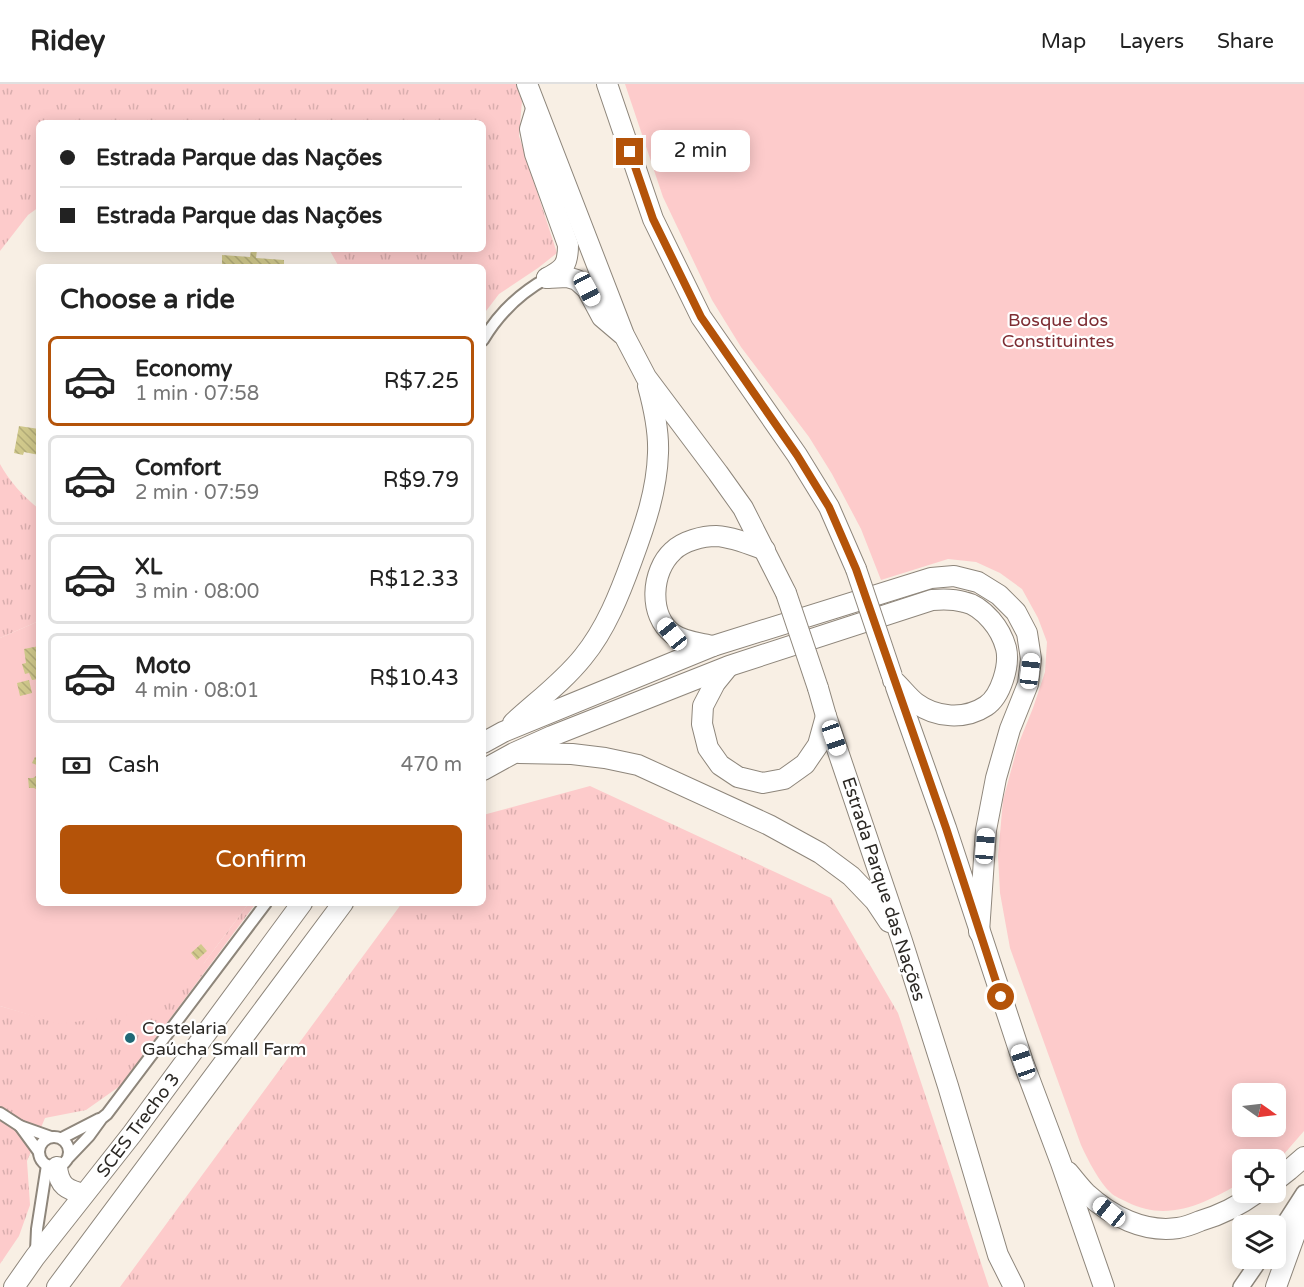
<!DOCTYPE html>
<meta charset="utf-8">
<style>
:root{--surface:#fff;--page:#f6f6f6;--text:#222;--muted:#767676;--line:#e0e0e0;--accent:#b45309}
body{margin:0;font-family:"Varela Round",sans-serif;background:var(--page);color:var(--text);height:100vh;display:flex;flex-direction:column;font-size:22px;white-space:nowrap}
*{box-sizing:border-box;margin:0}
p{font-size:20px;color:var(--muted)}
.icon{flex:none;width:33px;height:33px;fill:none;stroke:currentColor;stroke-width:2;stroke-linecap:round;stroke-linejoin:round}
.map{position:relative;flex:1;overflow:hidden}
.side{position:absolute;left:36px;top:180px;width:450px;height:642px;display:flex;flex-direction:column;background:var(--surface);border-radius:9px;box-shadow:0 3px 15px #0003}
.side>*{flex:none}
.guide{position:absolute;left:36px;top:36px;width:450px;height:132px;border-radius:9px;box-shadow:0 3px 15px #0003;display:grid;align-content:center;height:132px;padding:0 24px;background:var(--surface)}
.needle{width:39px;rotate:104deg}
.fabs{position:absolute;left:1232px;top:999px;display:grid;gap:12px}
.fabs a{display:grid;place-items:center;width:54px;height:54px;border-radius:9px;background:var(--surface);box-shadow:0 3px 15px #0003;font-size:30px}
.end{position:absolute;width:27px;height:27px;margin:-14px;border:8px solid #b45309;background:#fff;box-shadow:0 0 0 3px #fff}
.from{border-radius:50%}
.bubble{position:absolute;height:42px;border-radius:9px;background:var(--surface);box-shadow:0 3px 15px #0003;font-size:20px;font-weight:600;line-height:42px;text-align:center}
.car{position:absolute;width:18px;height:36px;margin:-18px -9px;border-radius:8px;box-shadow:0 0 4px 2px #0007;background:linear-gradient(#fff 24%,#345 0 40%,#fff 0 76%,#345 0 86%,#fff 0)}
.guide b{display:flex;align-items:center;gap:21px;height:57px;font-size:22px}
.guide b+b{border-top:2px solid var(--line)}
.guide i{width:15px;height:15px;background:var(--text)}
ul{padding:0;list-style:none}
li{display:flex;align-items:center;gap:18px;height:90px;margin:0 12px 9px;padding:0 12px;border:3px solid var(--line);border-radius:9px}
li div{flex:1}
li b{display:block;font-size:22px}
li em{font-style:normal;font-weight:600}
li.on{border-color:var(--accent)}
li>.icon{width:54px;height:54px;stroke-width:1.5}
h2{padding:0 24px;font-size:27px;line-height:72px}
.pay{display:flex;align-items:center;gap:15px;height:66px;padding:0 24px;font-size:22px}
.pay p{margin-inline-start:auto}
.primary-button{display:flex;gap:12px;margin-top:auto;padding:12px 24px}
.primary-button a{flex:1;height:69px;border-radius:9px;background:var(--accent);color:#fff;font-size:24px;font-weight:600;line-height:69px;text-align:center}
header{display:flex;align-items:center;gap:36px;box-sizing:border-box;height:84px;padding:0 30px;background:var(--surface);border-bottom:2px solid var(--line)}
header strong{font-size:28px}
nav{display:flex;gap:33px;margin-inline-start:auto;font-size:21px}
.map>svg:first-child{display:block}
</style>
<header>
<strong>Ridey</strong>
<nav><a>Map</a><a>Layers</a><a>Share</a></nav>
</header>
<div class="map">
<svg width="1304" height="1203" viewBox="0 0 1304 1203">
<defs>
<pattern id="grass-tufts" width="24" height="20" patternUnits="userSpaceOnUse" patternTransform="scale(1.5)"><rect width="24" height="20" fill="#fdcbcb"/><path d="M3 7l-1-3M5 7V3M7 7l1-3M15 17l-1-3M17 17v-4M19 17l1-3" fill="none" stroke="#d9aeae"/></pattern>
<pattern id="building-back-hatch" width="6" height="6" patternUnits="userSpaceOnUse" patternTransform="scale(1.5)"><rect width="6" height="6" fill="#d1c98c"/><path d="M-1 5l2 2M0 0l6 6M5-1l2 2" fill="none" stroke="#b4ad79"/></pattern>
</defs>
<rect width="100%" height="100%" fill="#f8efe4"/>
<g fill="url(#grass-tufts)">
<polygon points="0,0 516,0 522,17 519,52 557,169 538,184 499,210 483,231 483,183 339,183 329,165 483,165 483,39 39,39 39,123 28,131 0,167"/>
<path d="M0,380C9,397 24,413 39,425V537L0,554Z"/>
<polygon points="590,702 831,814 898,929 989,1203 120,1203 402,819 483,819 483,731"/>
<polygon points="249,819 256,819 120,1002 86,1026 45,1034 27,1077 30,1121 19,1152 0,1180 0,922 59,939 204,879"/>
</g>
<g fill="#fdcbcb" fill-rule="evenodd">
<path d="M625,0H1304V1047L1284,1070L1275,1076H1242V1098C1206,1119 1168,1139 1127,1118C1122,1115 1115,1113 1111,1109C1099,1098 1088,1076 1081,1061L1010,864L1000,809L998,772L1003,716L1018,661L1033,624L1045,588L1047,558L1038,534L1022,505L1000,489L976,478L948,475L881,496L861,445L832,390L809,353L741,263L712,216L663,113ZM1242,1010H1275V1042H1242Z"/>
<polygon points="39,537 39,819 249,819 204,879 149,928 59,940 0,922 0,554"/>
</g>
<g fill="url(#building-back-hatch)">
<polygon points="251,166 257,166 256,174 284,176 284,183 222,183 222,171 250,173"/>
<polygon points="19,342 39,345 39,371 24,368 23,371 14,369"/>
<polygon points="39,562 39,595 32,596 29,589 25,590 22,580 26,579 24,565"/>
<polygon points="29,596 32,609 20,612 17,599"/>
<polygon points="35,673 39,675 39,682 32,679"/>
<polygon points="39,690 39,707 34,704 29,704 28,694 33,694"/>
<polygon points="201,860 207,867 197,876 191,869"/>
</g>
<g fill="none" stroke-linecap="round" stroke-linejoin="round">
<defs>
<g id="street">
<path d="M483,256C499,229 520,209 547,194"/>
<polyline points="0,1029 20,1042 51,1053"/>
<polyline points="20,1042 39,1068"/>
<circle cx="54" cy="1068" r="15"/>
<polyline points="62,1054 99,1035"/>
<polyline points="69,1073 89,1052 102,1034 107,1030 266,819"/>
<polyline points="36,1167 37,1145 47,1081"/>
</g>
<g id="secondary">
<polyline points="1275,1154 1304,1109"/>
<polyline points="1241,1203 1261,1174"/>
</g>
<g id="highway">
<polyline points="527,0 624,251 646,293 718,389 743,424 786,509"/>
<polyline points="607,0 653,135 701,233 797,371 829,423 856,485"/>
<path d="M536,25L530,45L535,70L568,161C568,181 564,185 547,194"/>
<polyline points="547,194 567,193 577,196 587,205 602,233 622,250"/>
<path d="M713,562C700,559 684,558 673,550C648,531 651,487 673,467C683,457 703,452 716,452C733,453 749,460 765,466"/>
<polyline points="728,583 715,599 703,622 702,640 708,664 720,681 738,693 763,699 784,695 805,680 818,661 826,632"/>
<polyline points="896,603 946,744 1023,978 1061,1079 1104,1203"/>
<polyline points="818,604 826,632 902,857 948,1002 998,1171 1014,1203"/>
<path d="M513,639C537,617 563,598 583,573C606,545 620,509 632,476C645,441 657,406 658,369C659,346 654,324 648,302"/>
<polyline points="483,659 503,648 713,562 931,494 954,492 978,498 999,511 1016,528 1027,549 1031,575 1028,600 1010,645 996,694 986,746 979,848"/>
<polyline points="519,669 572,670 605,674 638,681 769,741 820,769 851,792 875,817 889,838"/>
<path d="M483,686L514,669L552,652L729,582L932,516C943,515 954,515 964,518C975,520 984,528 991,536C998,544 1003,553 1006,564C1010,581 1001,612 986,622C965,636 936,634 916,619C908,613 901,603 893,596"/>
<path d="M57,1083C59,1102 67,1106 84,1110"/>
<path d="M1068,1088C1074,1095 1080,1103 1086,1109C1111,1132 1144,1149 1178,1144C1186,1143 1193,1140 1200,1137C1221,1131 1240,1121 1258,1108"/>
<polyline points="1275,1097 1289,1086 1304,1073"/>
<polyline points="14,1203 35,1173 132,1050 302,819"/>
<polyline points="57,1203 343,819"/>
<polyline points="1276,1203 1298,1142 1304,1131"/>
</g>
</defs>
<use href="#street" stroke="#8e867b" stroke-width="14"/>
<use href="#secondary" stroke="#8e867b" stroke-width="18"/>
<use href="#highway" stroke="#8e867b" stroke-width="22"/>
<use href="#street" stroke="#fff" stroke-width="10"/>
<use href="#secondary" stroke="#fff" stroke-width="15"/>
<use href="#highway" stroke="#fff" stroke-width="20"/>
<defs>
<g id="highway-bridge">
<polyline points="856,485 892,592"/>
<polyline points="786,509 818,604"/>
</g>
</defs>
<use href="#highway-bridge" stroke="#8e867b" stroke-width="22" stroke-linecap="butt"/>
<use href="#highway-bridge" stroke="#fff" stroke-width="20"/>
</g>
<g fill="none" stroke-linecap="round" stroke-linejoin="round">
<polyline stroke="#b45309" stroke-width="8" points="630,68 653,135 701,233 797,371 829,423 856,485 946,744 1001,913"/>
</g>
<circle fill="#206876" stroke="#fff" stroke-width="2" cx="130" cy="954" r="6"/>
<g text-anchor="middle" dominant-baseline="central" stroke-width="4.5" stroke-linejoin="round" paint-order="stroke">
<g font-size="18" fill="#7d2d33" stroke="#fff">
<text x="1058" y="236">Bosque dos<tspan x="1058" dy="21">Constituintes</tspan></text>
</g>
<g font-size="18" fill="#2c2925" stroke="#fff">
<text transform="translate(884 805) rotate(72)">Estrada Parque das Nações</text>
<text transform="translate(138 1041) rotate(-53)">SCES Trecho 3</text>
</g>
<g font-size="18" fill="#2c2925" stroke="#fff" text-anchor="start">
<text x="142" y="944">Costelaria<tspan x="142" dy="21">Gaúcha Small Farm</tspan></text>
</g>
</g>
</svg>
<div class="fabs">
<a><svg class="needle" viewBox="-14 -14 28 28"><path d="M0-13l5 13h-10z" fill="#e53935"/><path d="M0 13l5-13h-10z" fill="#767676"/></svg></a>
<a><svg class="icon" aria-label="locate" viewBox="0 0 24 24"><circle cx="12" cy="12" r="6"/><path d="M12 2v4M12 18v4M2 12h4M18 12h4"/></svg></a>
<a><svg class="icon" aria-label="layers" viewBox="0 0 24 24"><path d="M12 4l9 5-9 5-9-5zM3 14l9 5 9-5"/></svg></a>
</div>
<i class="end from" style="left:1001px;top:913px"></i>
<i class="end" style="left:630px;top:68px"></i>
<div class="bubble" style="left:651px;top:46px;width:99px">2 min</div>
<i class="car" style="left:587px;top:205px;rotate:152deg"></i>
<i class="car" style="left:672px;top:550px;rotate:321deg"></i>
<i class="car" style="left:1030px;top:587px;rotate:7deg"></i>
<i class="car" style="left:834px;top:654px;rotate:161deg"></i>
<i class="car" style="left:985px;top:762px;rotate:5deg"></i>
<i class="car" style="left:1023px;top:978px;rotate:341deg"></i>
<i class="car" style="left:1109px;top:1128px;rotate:309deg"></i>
<div class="guide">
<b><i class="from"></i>Estrada Parque das Nações</b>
<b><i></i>Estrada Parque das Nações</b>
</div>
<section class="side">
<h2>Choose a ride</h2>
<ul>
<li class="on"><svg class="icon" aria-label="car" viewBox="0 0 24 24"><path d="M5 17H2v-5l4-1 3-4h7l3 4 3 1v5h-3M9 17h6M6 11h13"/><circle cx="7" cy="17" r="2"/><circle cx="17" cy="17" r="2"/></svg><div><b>Economy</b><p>1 min · 07:58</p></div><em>R$7.25</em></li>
<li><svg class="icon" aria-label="car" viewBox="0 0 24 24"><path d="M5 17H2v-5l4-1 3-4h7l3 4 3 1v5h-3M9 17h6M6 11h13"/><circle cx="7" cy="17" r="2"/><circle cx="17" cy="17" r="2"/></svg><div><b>Comfort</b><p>2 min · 07:59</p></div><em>R$9.79</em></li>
<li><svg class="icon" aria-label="car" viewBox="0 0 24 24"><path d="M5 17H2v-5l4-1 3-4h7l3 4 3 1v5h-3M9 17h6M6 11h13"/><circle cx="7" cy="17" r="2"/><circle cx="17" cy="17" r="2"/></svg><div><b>XL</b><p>3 min · 08:00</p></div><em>R$12.33</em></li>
<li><svg class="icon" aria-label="car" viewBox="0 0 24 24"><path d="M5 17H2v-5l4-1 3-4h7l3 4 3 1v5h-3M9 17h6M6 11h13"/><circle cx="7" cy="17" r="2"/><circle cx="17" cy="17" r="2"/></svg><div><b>Moto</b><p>4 min · 08:01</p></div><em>R$10.43</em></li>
</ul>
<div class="pay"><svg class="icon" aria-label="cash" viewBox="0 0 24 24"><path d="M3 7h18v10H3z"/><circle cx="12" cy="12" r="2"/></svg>Cash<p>470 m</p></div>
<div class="primary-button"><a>Confirm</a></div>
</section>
</div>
